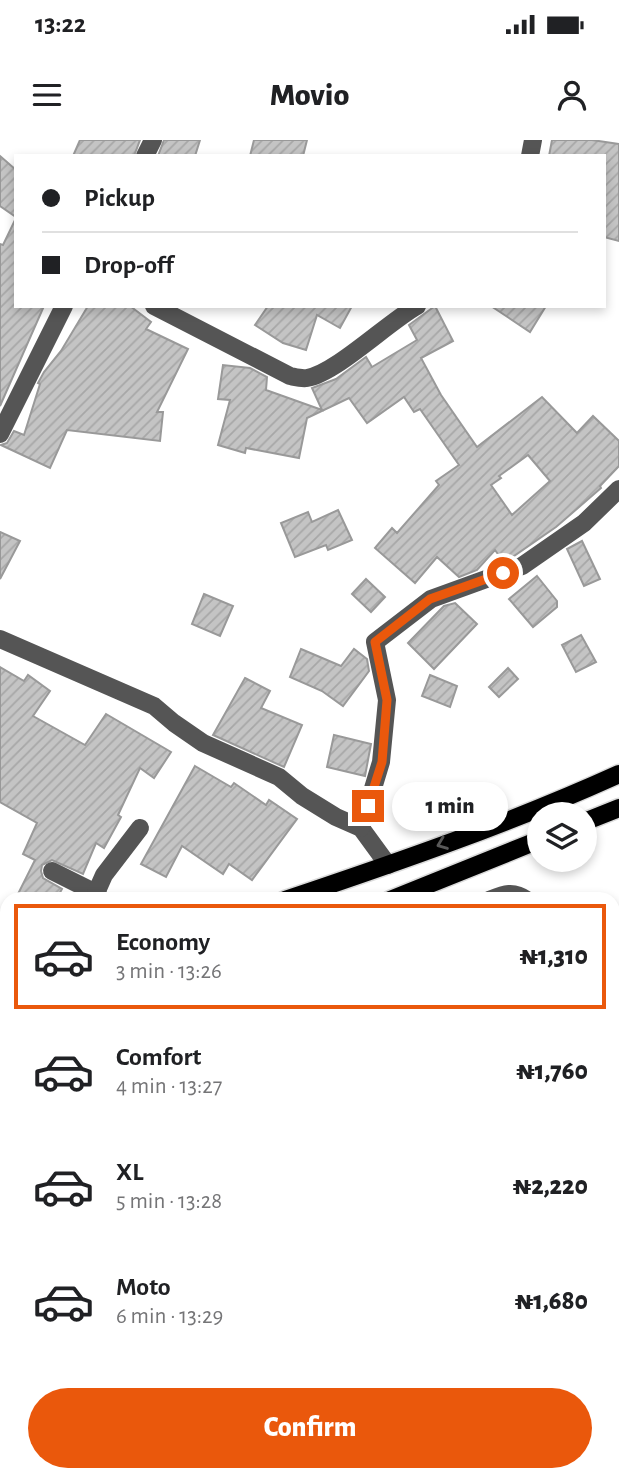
<!DOCTYPE html>
<meta charset="utf-8">
<style>
:root{--surface:#fff;--page:#f6f6f6;--text:#202124;--muted:#757577;--line:#e0e0e0;--accent:#ea580c}
body{margin:0;font-family:"Alegreya Sans",sans-serif;background:var(--page);color:var(--text);height:100vh;display:flex;flex-direction:column;font-size:26px;white-space:nowrap}
*{box-sizing:border-box;margin:0}
p{font-size:23px;color:var(--muted)}
.icon{flex:none;width:38px;height:38px;fill:none;stroke:currentColor;stroke-width:2;stroke-linecap:round;stroke-linejoin:round}
.map{position:relative;flex:1;overflow:hidden}
.sheet{position:absolute;left:0px;top:752px;width:620px;height:590px;display:flex;flex-direction:column;background:var(--surface);border-radius:21px 21px 0 0;box-shadow:0 4px 10px #0003}
.sheet>*{flex:none}
.hud{position:absolute;left:14px;top:14px;width:592px;height:154px;border-radius:0px;box-shadow:0 4px 10px #0003;display:grid;align-content:center;height:154px;padding:0 28px;background:var(--surface)}
.tools{position:absolute;left:527px;top:662px;display:grid;gap:14px}
.tools a{display:grid;place-items:center;width:70px;height:70px;border-radius:50%;background:var(--surface);box-shadow:0 4px 10px #0003;font-size:35px}
.end{position:absolute;width:32px;height:32px;margin:-16px;border:9px solid #ea580c;background:#fff;box-shadow:0 0 0 4px #fff}
.from{border-radius:50%}
.bubble{position:absolute;height:49px;border-radius:24px;background:var(--surface);box-shadow:0 4px 10px #0003;font-size:23px;font-weight:800;line-height:49px;text-align:center}
.hud b{display:flex;align-items:center;gap:24px;height:66px;font-size:26px}
.hud b+b{border-top:2px solid var(--line)}
.hud i{width:18px;height:18px;background:var(--text)}
ul{padding:12px 0 0;list-style:none}
li{display:flex;align-items:center;gap:21px;height:105px;margin:0 14px 10px;padding:0 14px;border:4px solid transparent;border-radius:0px}
li div{flex:1}
li b{display:block;font-size:26px}
li em{font-style:normal;font-weight:800}
li.current{border-color:var(--accent)}
li>.icon{width:63px;height:63px;stroke-width:1.5}
.action{display:flex;gap:14px;margin-top:auto;padding:14px 28px}
.action a{flex:1;height:80px;border-radius:42px;background:var(--accent);color:#fff;font-size:28px;font-weight:800;line-height:80px;text-align:center}
.status{display:flex;justify-content:space-between;align-items:center;height:49px;padding:0 35px;background:var(--surface);direction:ltr}
.status svg{height:19px;fill:currentColor}
header{display:flex;justify-content:space-between;align-items:center;height:91px;padding:0 28px;background:var(--surface);font-size:32px;font-weight:800}
.map>svg:first-child{display:block}
</style>
<div class="status"><b>13:22</b><svg viewBox="0 0 49 12"><path d="M0 12V9h3v3zM5 12V6h3v6zM10 12V3h3v9zM15 12V0h3v12zM26 1h20v11H26zM47 4h2v5h-2z"/></svg></div>
<header><svg class="icon" aria-label="menu" viewBox="0 0 24 24"><path d="M4 6h16M4 12h16M4 18h16"/></svg>Movio<svg class="icon" aria-label="person" viewBox="0 0 24 24"><circle cx="12" cy="8" r="4"/><path d="M4 21q1-7 8-7t8 7"/></svg></header>
<div class="map">
<svg width="619" height="1341" viewBox="0 0 619 1341">
<defs>
<pattern id="building-hatch" width="6" height="6" patternUnits="userSpaceOnUse" patternTransform="scale(1.75)"><rect width="6" height="6" fill="#c4c4c4"/><path d="M-1 1l2-2M0 6l6-6M5 7l2-2" fill="none" stroke="#a7a7a7"/></pattern>
</defs>
<rect width="100%" height="100%" fill="#fff"/>
<g fill="url(#building-hatch)" stroke="#999" stroke-width="2" fill-rule="evenodd">
<polygon points="80,0 140,0 134,16 73,16"/>
<polygon points="164,0 200,0 195,16 158,16"/>
<polygon points="254,0 307,0 303,16 250,16"/>
<polygon points="552,0 592,0 619,4 619,101 604,97 604,16 549,16"/>
<polygon points="0,16 16,30 16,77 0,66"/>
<polygon points="16,78 16,166 44,166 0,266 0,104 3,105"/>
<polygon points="88,166 130,166 151,182 146,189 188,209 157,272 163,272 160,301 67,290 50,328 1,305 7,303 14,291 24,295 40,244 38,243 44,232 61,211"/>
<polygon points="268,166 352,166 340,188 317,175 306,210 283,203 255,185"/>
<path d="M435,166L453,201L421,218L441,255L477,307L542,257L577,293L593,276L619,301V326L600,346L601,348L556,387L511,418L503,421L495,410L477,430L459,437L437,417L415,443L375,408L392,388L397,393L439,345L436,341L459,325L420,269L414,272L404,257L367,283L349,258L307,278L299,318L246,308L245,313L218,305L230,260L218,259L223,225L250,228L267,237L266,250L322,270L312,248L336,239L366,217L372,227L417,200L409,185ZM528,315L550,341L512,375L491,345L501,338L499,336Z"/>
<polygon points="491,166 546,166 530,192"/>
<polygon points="338,370 352,400 328,410 326,405 295,417 281,383 308,372 312,382"/>
<polygon points="0,392 20,401 0,439"/>
<polygon points="582,401 600,439 584,446 567,409"/>
<polygon points="537,436 557,461 557,467 533,487 509,459"/>
<polygon points="366,439 385,457 371,472 352,454"/>
<polygon points="204,454 233,466 220,496 192,484"/>
<polygon points="455,463 477,484 434,529 408,503 444,466"/>
<polygon points="581,495 596,522 576,532 562,505"/>
<polygon points="301,509 341,526 354,509 367,519 369,531 343,566 322,551 290,537"/>
<polygon points="0,527 24,541 28,535 50,551 33,576 85,605 106,574 171,612 154,638 140,628 118,675 121,677 104,708 96,703 83,734 52,720 42,725 41,731 43,738 62,749 56,760 15,760 35,720 23,714 37,683 0,662"/>
<polygon points="508,528 518,539 499,557 489,547"/>
<polygon points="430,535 457,546 450,567 422,556"/>
<polygon points="245,538 270,551 261,568 302,585 284,627 213,595"/>
<polygon points="334,595 371,604 365,636 327,627"/>
<polygon points="195,626 231,647 234,643 266,665 269,660 297,679 252,740 229,724 223,734 182,706 166,737 141,724"/>
</g>
<g fill="none" stroke-linecap="round" stroke-linejoin="round">
<defs>
<g id="major">
<polyline points="584,682 619,668"/>
<path d="M285,760C398,722 511,683 619,634"/>
<polyline points="390,760 539,700"/>
<polyline points="0,843 7,841"/>
<polyline points="0,871 7,870"/>
</g>
</defs>
<use href="#major" stroke="#dbdbdb" stroke-width="21"/>
<g stroke="#555" stroke-width="18">
<polyline points="145,16 153,0"/>
<polyline points="530,16 533,0"/>
<path d="M154,166L290,236C295,237 302,239 307,238C336,233 387,183 417,166"/>
<polyline points="0,294 64,166"/>
<polyline points="0,499 154,566 174,583 203,603 279,637 302,656 336,677 361,688 388,725"/>
<polyline points="361,688 381,622 387,560 375,502 431,459 522,426 584,383 619,349"/>
<polyline points="52,731 96,753 102,760"/>
<polyline points="96,753 104,735 140,688"/>
<path d="M489,760C504,754 513,750 527,760"/>
<polyline points="612,813 619,815"/>
<polyline points="612,917 615,890 619,882"/>
<polyline points="0,948 7,947"/>
<polyline points="612,998 619,1001"/>
<polyline points="0,1175 7,1170"/>
<polyline points="612,1317 619,1312"/>
<polyline points="548,1341 567,1335"/>
</g>
<use href="#major" stroke="#000" stroke-width="18"/>
</g>
<defs><path id="oneway-chevron" d="M-2-3.5L2.5 0L-2 3.5" fill="none" stroke-width="1.6" stroke-linecap="round" stroke-linejoin="round" transform="scale(1.75)"/></defs>
<use stroke="#595959" href="#oneway-chevron" transform="translate(442 704) rotate(159)"/>
<g fill="none" stroke-linecap="round" stroke-linejoin="round">
<polyline stroke="#ea580c" stroke-width="9" points="368,666 382,622 387,560 375,502 430,459 503,433"/>
</g>
</svg>
<div class="tools">
<a><svg class="icon" aria-label="layers" viewBox="0 0 24 24"><path d="M12 4l9 5-9 5-9-5zM3 14l9 5 9-5"/></svg></a>
</div>
<i class="end from" style="left:503px;top:433px"></i>
<i class="end" style="left:368px;top:666px"></i>
<div class="bubble" style="left:392px;top:642px;width:116px">1 min</div>
<div class="hud">
<b><i class="from"></i>Pickup</b>
<b><i></i>Drop-off</b>
</div>
<section class="sheet">
<ul>
<li class="current"><svg class="icon" aria-label="car" viewBox="0 0 24 24"><path d="M5 17H2v-5l4-1 3-4h7l3 4 3 1v5h-3M9 17h6M6 11h13"/><circle cx="7" cy="17" r="2"/><circle cx="17" cy="17" r="2"/></svg><div><b>Economy</b><p>3 min · 13:26</p></div><em>₦1,310</em></li>
<li><svg class="icon" aria-label="car" viewBox="0 0 24 24"><path d="M5 17H2v-5l4-1 3-4h7l3 4 3 1v5h-3M9 17h6M6 11h13"/><circle cx="7" cy="17" r="2"/><circle cx="17" cy="17" r="2"/></svg><div><b>Comfort</b><p>4 min · 13:27</p></div><em>₦1,760</em></li>
<li><svg class="icon" aria-label="car" viewBox="0 0 24 24"><path d="M5 17H2v-5l4-1 3-4h7l3 4 3 1v5h-3M9 17h6M6 11h13"/><circle cx="7" cy="17" r="2"/><circle cx="17" cy="17" r="2"/></svg><div><b>XL</b><p>5 min · 13:28</p></div><em>₦2,220</em></li>
<li><svg class="icon" aria-label="car" viewBox="0 0 24 24"><path d="M5 17H2v-5l4-1 3-4h7l3 4 3 1v5h-3M9 17h6M6 11h13"/><circle cx="7" cy="17" r="2"/><circle cx="17" cy="17" r="2"/></svg><div><b>Moto</b><p>6 min · 13:29</p></div><em>₦1,680</em></li>
</ul>
<div class="action"><a>Confirm</a></div>
</section>
</div>
